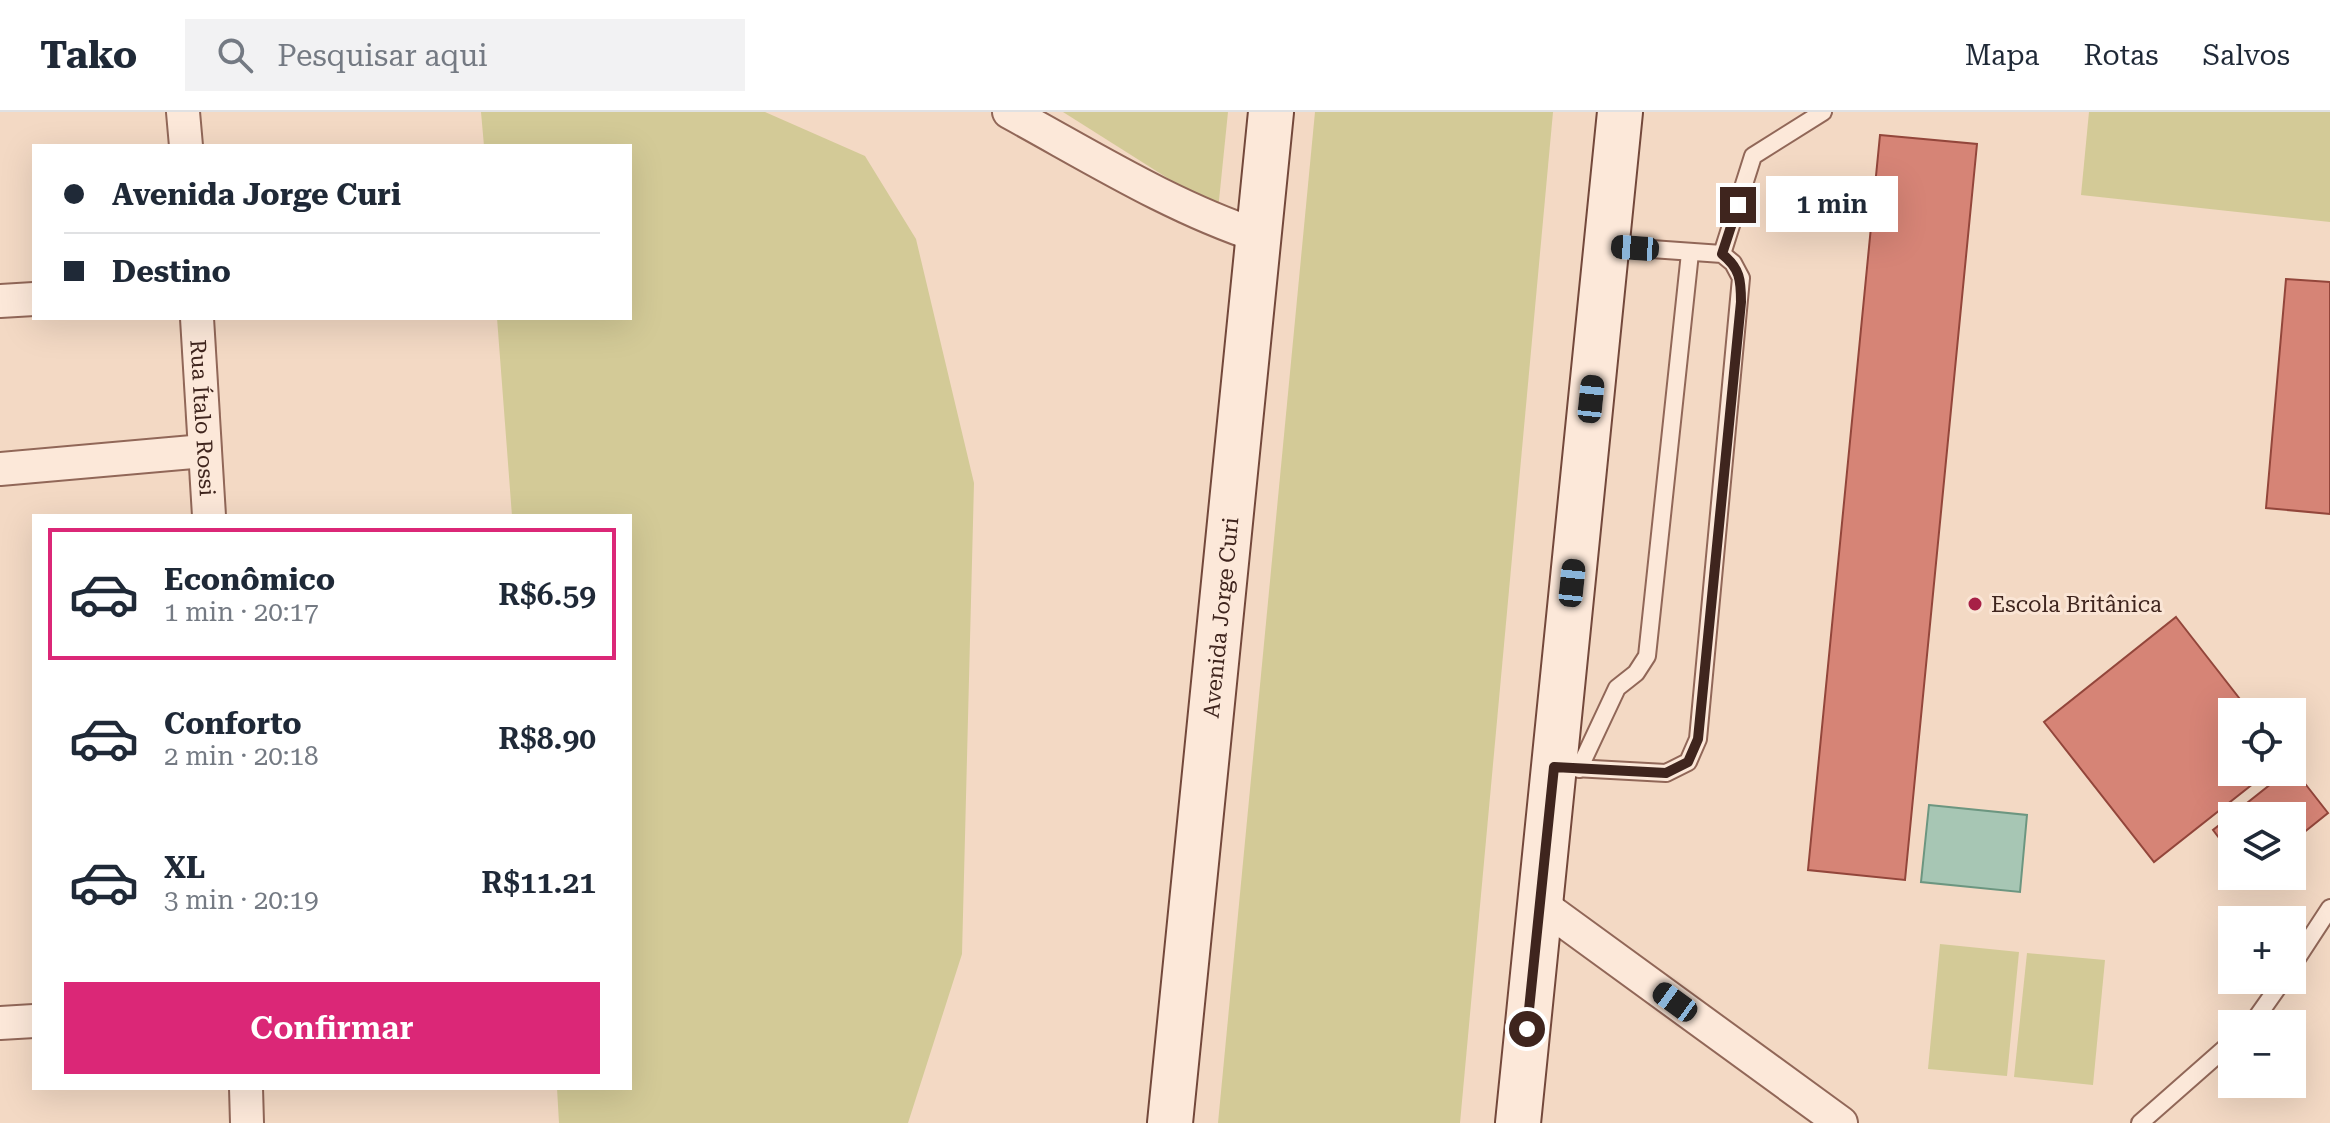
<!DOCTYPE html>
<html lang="pt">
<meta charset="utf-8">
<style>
:root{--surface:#fff;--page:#f2f2f3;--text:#1f2937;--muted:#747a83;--line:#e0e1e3;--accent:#db2777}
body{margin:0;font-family:"Roboto Serif",serif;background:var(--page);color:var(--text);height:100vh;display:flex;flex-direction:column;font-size:30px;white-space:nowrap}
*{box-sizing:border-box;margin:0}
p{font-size:26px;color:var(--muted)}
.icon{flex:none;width:44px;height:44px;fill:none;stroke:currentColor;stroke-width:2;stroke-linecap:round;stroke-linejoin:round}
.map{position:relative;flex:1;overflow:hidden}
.side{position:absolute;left:32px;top:402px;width:600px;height:576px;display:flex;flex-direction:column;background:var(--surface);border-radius:0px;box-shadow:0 8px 32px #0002}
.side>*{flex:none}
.hud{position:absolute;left:32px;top:32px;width:600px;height:176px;border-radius:0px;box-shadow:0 8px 32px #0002;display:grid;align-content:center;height:176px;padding:0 32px;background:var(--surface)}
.controls{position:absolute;left:2218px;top:586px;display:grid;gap:16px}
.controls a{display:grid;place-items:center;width:88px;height:88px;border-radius:0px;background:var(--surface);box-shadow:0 8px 32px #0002;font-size:40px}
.end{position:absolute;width:36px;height:36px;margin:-18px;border:10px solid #3f251e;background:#fff;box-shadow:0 0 0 4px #fff}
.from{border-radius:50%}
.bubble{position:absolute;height:56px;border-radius:0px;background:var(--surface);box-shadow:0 8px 32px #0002;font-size:26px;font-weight:600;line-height:56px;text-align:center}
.car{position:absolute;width:24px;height:48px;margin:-24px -12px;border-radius:10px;box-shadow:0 0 6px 2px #0007;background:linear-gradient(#222 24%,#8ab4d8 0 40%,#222 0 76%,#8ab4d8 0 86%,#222 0)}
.hud b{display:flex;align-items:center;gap:28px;height:76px;font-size:30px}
.hud b+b{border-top:2px solid var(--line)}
.hud i{width:20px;height:20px;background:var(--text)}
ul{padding:14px 0 0;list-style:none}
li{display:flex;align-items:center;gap:24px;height:132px;margin:0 16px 12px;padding:0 16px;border:4px solid transparent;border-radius:0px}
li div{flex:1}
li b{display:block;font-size:30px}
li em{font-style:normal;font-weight:600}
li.selected{border-color:var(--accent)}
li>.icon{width:72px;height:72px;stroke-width:1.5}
.primary-button{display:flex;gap:16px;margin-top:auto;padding:16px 32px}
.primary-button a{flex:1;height:92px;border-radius:0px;background:var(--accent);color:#fff;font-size:32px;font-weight:600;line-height:92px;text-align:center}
header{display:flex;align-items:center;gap:48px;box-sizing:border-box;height:112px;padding:0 40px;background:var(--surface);border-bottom:2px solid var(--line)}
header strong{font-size:38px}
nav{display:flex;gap:44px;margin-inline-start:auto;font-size:28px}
.search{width:560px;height:72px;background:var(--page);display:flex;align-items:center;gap:20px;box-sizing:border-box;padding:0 28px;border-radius:0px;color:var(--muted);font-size:30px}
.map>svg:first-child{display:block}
</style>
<header>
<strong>Tako</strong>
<div class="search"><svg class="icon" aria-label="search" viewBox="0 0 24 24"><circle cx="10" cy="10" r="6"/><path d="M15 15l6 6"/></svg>Pesquisar aqui</div>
<nav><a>Mapa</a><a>Rotas</a><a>Salvos</a></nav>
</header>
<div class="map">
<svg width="2330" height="1011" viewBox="0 0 2330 1011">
<rect width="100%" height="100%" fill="#f3d9c4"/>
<g fill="#d3ca97">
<polygon points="481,0 765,0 865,44 916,127 974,371 962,842 908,1011 559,1011 557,976 630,976 630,404 512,404 497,206 630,206 630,34 484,34"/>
<polygon points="1063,0 1228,0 1218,98"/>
<polygon points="1315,0 1553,0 1460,1011 1218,1011"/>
<polygon points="2089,0 2330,0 2330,110 2081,83"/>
<polygon points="1940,832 2019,840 2007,964 1928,957"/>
<polygon points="2027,841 2105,848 2093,973 2014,965"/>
</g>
<polygon fill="#a7c6b4" stroke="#6c9680" stroke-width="2" points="1929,693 2027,703 2020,780 1921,770"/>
<g fill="#d68476" stroke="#93463b" stroke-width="2">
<polygon points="1880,23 1977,32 1905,768 1808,758"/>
<polygon points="2286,167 2330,170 2330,402 2266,396"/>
<polygon points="2176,505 2250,600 2232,600 2232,660 2268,660 2154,750 2044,610"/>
<polygon points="2292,655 2328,701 2292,730 2292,704 2232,704 2232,743 2213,718 2286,660 2292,660"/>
</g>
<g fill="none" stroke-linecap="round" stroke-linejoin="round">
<defs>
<g id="lane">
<polyline points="1722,142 1753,44 1823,0"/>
<polyline points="1556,655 1666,661 1688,650 1698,627 1741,166 1733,151 1722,142 1609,134"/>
<polyline points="1579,657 1617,576 1636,561 1647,544 1690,141"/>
<polyline points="2292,854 2330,796"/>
<polyline points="2252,912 2283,868"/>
<polyline points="2140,1011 2232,930"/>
</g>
<g id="street">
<polyline points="183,0 186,34"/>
<path d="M1009,0C1090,44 1171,95 1259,124"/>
<polyline points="0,189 34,187"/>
<path id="s1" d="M197,206L209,404"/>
<polyline points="0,357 204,339"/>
<polyline points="1539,791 1841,1011"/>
<polyline points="0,911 34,909"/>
<polyline points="246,976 247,1011"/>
</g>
<g id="secondary">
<path id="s2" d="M1170,1011L1271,0"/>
<polyline points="1518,1011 1620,0"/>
</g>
</defs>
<use href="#lane" stroke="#916758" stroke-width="20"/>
<use href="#street" stroke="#916758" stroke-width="36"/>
<use href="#secondary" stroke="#73483b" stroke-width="48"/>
<use href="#lane" stroke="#fce8d9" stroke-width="16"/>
<use href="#street" stroke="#fce8d9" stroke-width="32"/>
<use href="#secondary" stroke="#fce8d9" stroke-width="44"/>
</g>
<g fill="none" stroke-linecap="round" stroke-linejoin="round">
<path stroke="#3f251e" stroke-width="10" d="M1527,917L1554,655L1666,661L1688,650L1698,627L1741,190C1741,168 1740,156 1722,142L1738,93"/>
</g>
<circle fill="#a72046" stroke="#fae5d5" stroke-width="3" cx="1975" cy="492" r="8"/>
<g text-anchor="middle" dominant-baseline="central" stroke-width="6" stroke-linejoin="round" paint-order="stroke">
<g font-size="22" fill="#3f251e" stroke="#fae5d5">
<text stroke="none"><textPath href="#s1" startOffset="100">Rua Ítalo Rossi</textPath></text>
<text stroke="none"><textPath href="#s2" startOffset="508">Avenida Jorge Curi</textPath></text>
</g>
<g font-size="22" fill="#3f251e" stroke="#fae5d5" text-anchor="start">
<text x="1991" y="492">Escola Britânica</text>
</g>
</g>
</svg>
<div class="controls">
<a><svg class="icon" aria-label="locate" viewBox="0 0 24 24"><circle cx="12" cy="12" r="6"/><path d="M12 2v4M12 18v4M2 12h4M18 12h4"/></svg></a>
<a><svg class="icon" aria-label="layers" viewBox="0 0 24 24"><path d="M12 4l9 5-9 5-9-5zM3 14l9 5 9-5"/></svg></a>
<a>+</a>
<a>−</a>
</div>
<i class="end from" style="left:1527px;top:917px"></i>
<i class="end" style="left:1738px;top:93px"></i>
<div class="bubble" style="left:1766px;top:64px;width:132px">1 min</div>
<i class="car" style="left:1635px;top:136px;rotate:274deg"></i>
<i class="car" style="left:1591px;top:287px;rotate:6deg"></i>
<i class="car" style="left:1572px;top:471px;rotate:6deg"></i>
<i class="car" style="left:1675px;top:890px;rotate:306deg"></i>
<div class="hud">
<b><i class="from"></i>Avenida Jorge Curi</b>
<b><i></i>Destino</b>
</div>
<section class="side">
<ul>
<li class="selected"><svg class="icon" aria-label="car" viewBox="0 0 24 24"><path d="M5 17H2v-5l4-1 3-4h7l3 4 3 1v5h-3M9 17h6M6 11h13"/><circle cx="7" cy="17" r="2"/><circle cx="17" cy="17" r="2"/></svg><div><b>Econômico</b><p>1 min · 20:17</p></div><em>R$6.59</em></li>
<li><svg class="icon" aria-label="car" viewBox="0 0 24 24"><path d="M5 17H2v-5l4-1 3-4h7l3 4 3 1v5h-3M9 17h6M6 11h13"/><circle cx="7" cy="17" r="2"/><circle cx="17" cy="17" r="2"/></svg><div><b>Conforto</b><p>2 min · 20:18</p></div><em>R$8.90</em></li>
<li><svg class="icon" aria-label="car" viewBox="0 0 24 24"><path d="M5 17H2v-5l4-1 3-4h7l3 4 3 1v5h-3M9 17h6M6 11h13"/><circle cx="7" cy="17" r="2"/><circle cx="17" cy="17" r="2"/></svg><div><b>XL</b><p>3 min · 20:19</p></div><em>R$11.21</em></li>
</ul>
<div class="primary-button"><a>Confirmar</a></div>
</section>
</div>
